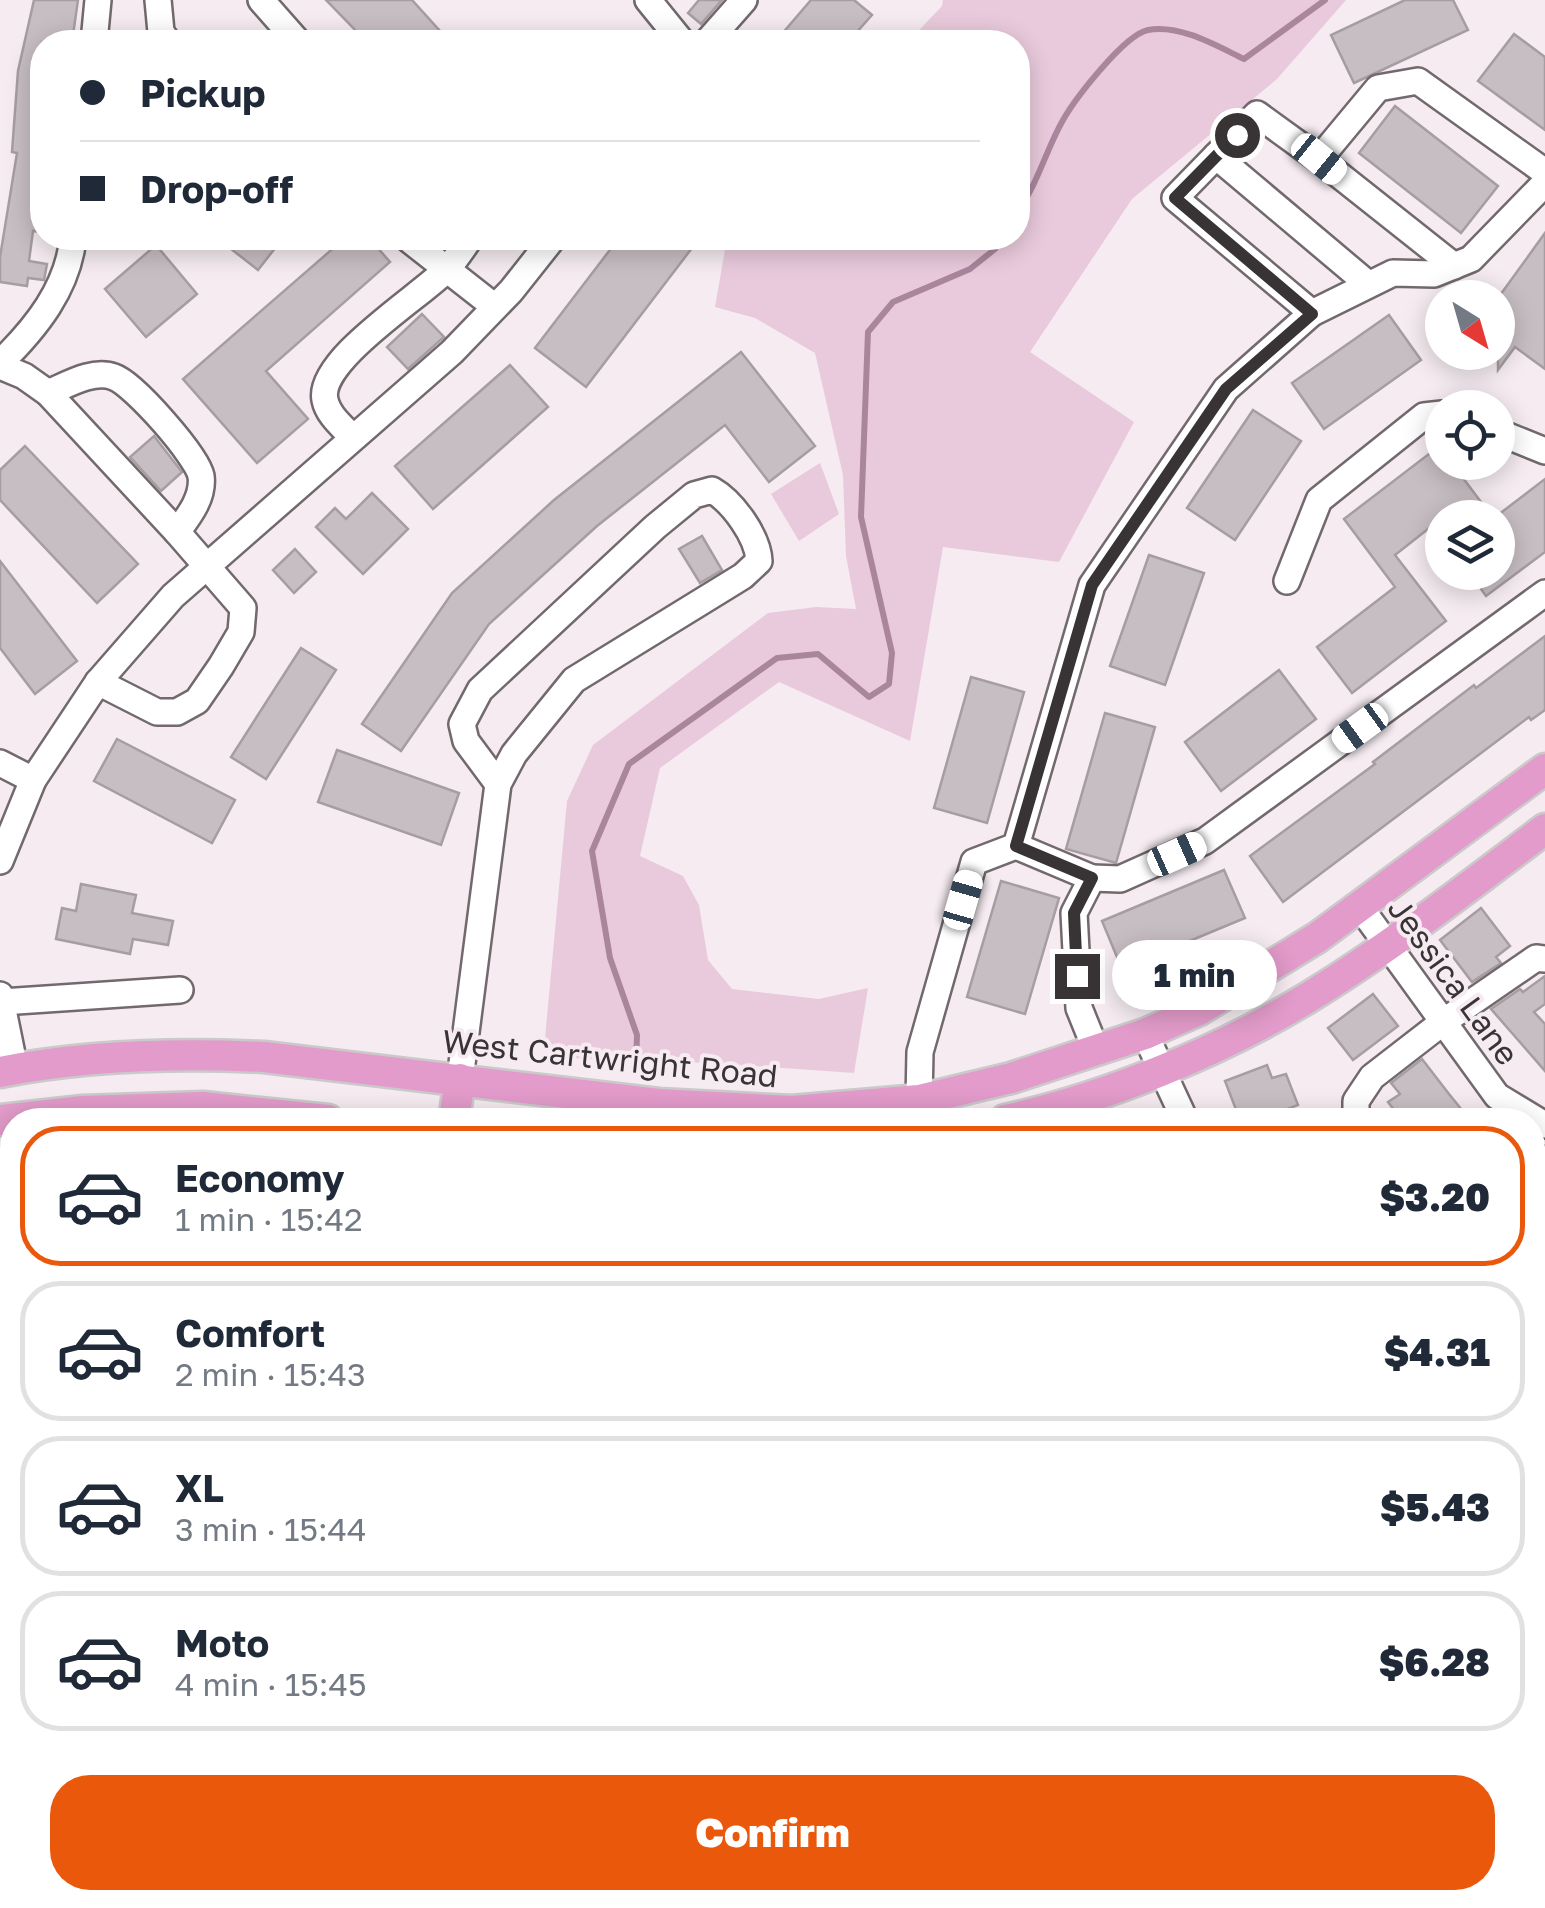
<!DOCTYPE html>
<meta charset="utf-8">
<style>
:root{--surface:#fff;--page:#f6f6f7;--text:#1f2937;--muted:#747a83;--line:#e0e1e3;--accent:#ea580c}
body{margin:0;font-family:"Golos Text",sans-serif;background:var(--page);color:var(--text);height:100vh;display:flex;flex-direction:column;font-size:38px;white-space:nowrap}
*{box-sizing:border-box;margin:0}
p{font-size:32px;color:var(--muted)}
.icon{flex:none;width:55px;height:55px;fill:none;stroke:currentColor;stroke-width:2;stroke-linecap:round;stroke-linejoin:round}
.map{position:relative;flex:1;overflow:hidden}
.side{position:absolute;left:0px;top:1108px;width:1545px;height:802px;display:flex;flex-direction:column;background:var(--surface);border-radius:40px 40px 0 0;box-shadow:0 5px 25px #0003}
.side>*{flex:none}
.top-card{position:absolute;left:30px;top:30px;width:1000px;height:220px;border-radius:40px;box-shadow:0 5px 25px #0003;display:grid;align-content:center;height:220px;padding:0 50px;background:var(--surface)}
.needle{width:65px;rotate:143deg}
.tools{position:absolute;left:1425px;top:280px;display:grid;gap:20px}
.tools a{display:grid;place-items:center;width:90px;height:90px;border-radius:50%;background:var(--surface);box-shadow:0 5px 25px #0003;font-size:50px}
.end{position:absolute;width:45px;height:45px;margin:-22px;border:12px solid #383436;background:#fff;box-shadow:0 0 0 5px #fff}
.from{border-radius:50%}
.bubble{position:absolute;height:70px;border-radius:35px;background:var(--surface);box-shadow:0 5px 25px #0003;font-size:32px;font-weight:800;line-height:70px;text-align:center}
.car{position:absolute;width:30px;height:60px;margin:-30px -15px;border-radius:12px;box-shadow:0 0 8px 2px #0007;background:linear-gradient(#fff 24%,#345 0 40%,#fff 0 76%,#345 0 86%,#fff 0)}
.top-card b{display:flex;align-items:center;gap:35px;height:95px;font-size:38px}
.top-card b+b{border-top:2px solid var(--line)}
.top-card i{width:25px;height:25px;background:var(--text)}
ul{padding:18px 0 0;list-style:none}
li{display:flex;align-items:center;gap:30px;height:140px;margin:0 20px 15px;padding:0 30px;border:5px solid var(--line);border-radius:40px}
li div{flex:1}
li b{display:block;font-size:38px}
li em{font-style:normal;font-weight:800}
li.current{border-color:var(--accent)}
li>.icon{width:90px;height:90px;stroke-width:1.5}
.action{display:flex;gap:20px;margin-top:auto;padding:20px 50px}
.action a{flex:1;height:115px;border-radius:40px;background:var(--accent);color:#fff;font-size:40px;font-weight:800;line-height:115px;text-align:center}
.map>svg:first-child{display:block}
</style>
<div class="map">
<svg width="1545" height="1908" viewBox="0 0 1545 1908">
<rect width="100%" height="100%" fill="#f5ebf1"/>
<g fill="#e9cadc">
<polygon points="943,0 1346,0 1277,79 1132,199 1030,352 1134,422 1059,562 943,547 910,741 779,682 660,768 640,856 683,876 699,905 708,960 732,989 819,999 868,988 854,1073 710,1063 567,1058 544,1049 567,801 593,745 768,613 816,607 856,609 846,556 843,475 815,353 755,318 715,307 727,238 1018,238 1018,42 908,42 942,6"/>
<polygon points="820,463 839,514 799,541 771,494"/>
<polygon points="12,1144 12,1898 988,1898 1008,1908 0,1908 0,1145"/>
</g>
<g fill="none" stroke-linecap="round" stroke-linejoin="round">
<g stroke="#aa869c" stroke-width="6">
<path d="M1018,211C1038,183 1046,150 1063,120C1075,99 1124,35 1148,30C1180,24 1217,46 1244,59L1325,0"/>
<polyline points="636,1065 637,1035 610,958 592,851 629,764 777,658 818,654 869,697 889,684 892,653 861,517 868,332 893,302 970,269 995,249 1001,238"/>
<polyline points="11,1801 12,1800"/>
</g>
<g stroke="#dba9c7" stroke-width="38">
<polyline points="0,1805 12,1802"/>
<polyline points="261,1898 288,1908"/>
<path d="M554,1908C608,1899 664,1903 718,1904L724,1908"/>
</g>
</g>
<g fill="#c7bec3" stroke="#a69da2" stroke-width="2.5">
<polygon points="34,0 78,0 72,42 42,42 42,232 33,231 29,261 47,264 44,280 28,278 27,286 0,282 0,257 17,153 12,152 18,71"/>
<polygon points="326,0 412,0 450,42 347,42 358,33"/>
<polygon points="699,0 722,0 701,24 688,13"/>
<polygon points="811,0 854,0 872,15 848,42 775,42"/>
<polygon points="1405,0 1453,0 1468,30 1354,83 1331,35"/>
<polygon points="1514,34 1545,57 1545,130 1478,81"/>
<polygon points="1395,106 1498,186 1461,233 1359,153"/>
<polygon points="1545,233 1545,369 1515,347 1498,370 1498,298"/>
<polygon points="217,238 283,238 258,270"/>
<polygon points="345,238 369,238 390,262 266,371 308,419 257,463 183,379"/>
<polygon points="619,238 678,238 692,248 586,387 535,348"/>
<polygon points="156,245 197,294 146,337 105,289"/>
<polygon points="422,314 444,337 408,369 387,347"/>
<polygon points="1389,315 1421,360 1324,429 1292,383"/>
<polygon points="741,352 815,446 769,482 725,425 597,526 489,624 401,751 362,724 452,593 554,500"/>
<polygon points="510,365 548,407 433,509 395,466"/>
<polygon points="1253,410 1301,441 1235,540 1187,508"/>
<polygon points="154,436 182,472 161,491 130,457"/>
<polygon points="1442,444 1442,462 1451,462 1493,518 1442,518 1395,555 1446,621 1352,693 1317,647 1395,587 1344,519"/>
<polygon points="25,446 138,564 97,603 0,500 0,470"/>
<polygon points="1545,479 1545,552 1486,596 1469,572 1498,572 1498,515"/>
<polygon points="372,493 408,529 363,574 316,527 335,508 346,519"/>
<polygon points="702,536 722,570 700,583 679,549"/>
<polygon points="295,549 316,572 294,593 273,570"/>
<polygon points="1149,555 1204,573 1165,685 1110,666"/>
<polygon points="0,561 77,661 35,694 0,648"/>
<polygon points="1545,636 1545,710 1531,720 1529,717 1283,902 1250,856 1375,764 1373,762 1474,685 1476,688"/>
<polygon points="301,648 336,670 266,779 231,757"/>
<polygon points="1279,670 1316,719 1221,791 1185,742"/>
<polygon points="971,677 1024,692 987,823 934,808"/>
<polygon points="1105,713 1155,727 1116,863 1066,849"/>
<polygon points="117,739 235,800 212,843 94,781"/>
<polygon points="337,750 459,793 441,845 318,802"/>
<polygon points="1224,870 1245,918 1122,969 1102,921"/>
<polygon points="1001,881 1059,898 1025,1014 967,997"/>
<polygon points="81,884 136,895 132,913 173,921 168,945 133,939 130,954 56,939 62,908 76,911"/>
<polygon points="1481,908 1510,946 1496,957 1501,963 1472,982 1440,940"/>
<polygon points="1545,976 1545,1004 1534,1012 1545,1024 1545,1071 1491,1009 1520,989 1523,992"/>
<polygon points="1373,994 1398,1026 1353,1060 1328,1028"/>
<polygon points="1422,1059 1449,1094 1470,1120 1402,1120 1388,1102 1400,1094 1391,1083"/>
<polygon points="1267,1065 1272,1078 1286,1074 1298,1105 1259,1120 1240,1120 1225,1081"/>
</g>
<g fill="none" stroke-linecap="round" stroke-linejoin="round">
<defs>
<g id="minor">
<polyline points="158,0 161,32 168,42"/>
<polyline points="261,0 298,42"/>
<polyline points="648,0 682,42"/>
<polyline points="94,42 98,0"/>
<polyline points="707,42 744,0"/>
<polyline points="1216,156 1368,284"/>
<polyline points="1319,159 1454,266"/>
<polyline points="407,238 495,307"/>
<polyline points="1312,313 1393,273 1434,274 1471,259 1545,183"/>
<path d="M0,363C36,328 68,288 73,238"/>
<polyline points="0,366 24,376 48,393 177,532 243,608 241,632 221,666 197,701 177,712 157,712 98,682"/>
<path d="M48,393C67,385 93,369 114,377C134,384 197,456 201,476C204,497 189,516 177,532"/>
<polyline points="1498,432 1545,451"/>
<path d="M352,437C342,426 328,415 325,400C316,361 421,296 447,269C456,259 463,248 470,238"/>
<polyline points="1287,581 1319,500 1424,416 1442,414"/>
<polyline points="0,763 33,780"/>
<polyline points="1016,846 1092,878 1074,913 1079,1008 1096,1050"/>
<polyline points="0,861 33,780 98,682 173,596 452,352 511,291 553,238"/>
<polyline points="1092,878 1120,879 1205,841 1545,593"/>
<polyline points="1360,907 1497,1096 1545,1125"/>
<polyline points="0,995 15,1069"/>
<polyline points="2,1002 180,990"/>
<polyline points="1145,1034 1185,1120"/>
<path d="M460,1079L498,784L514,754L574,680L743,576L759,561C758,537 733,502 712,490L694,495L655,527L480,690L462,724L466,741L498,784"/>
<polyline points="919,1100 920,1052 974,862 1016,846 1092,585 1226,389 1312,313 1175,198 1257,114 1319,159 1378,88 1418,81 1545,172"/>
<polyline points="1356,1120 1356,1101 1372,1077 1443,1022 1536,958 1545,959"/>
<polyline points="1532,1184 1545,1159"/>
<polyline points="0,1211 12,1207"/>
<polyline points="1532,1261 1545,1268"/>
<polyline points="0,1348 12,1364"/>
<polyline points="1532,1393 1545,1403"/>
<polyline points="1532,1544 1545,1550"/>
<polyline points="1532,1696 1545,1703"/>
<polyline points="1532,1846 1545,1852"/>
<polyline points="1011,1898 1031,1908"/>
<polyline points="1329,1898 1350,1908"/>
</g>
<g id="major">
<path d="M0,1072C87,1055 176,1053 264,1057L659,1104L792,1111L919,1100L1011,1078L1145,1034L1199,1010L1318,937L1545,769"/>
<polyline points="0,1120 83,1111 203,1107 328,1120"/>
<polyline points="454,1120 460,1079"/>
<path d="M1005,1120C1106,1098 1221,1051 1309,997C1391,947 1468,887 1545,829"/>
</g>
</defs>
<use href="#minor" stroke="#71696d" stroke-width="30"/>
<use href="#major" stroke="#cbcacb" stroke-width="35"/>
<use href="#minor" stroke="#fff" stroke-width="25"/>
<use href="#major" stroke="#e29bca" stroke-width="30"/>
</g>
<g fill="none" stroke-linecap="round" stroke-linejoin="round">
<polyline stroke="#383436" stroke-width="12" points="1077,976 1074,913 1092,878 1016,846 1092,585 1226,389 1312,314 1175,198 1237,135"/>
</g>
<g text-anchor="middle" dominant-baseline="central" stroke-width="8" stroke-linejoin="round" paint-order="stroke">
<g font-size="32" fill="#383436" stroke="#f5ebf1">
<text transform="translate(1454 981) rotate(54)">Jessica Lane</text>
<text transform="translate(610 1058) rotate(6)">West Cartwright Road</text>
</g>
</g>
</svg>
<div class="tools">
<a><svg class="needle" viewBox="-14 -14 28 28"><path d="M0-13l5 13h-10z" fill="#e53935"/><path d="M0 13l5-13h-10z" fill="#747a83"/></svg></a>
<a><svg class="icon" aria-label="locate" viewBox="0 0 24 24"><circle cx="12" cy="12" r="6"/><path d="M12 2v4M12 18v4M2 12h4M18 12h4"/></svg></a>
<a><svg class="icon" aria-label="layers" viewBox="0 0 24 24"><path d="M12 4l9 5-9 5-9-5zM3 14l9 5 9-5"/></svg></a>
</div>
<i class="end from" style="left:1237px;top:135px"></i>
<i class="end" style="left:1077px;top:976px"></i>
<div class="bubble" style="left:1112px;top:940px;width:165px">1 min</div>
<i class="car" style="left:1319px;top:159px;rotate:129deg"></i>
<i class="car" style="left:1360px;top:728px;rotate:234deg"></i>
<i class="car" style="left:1177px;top:854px;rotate:66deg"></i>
<i class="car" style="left:963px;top:900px;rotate:16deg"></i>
<div class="top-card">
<b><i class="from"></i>Pickup</b>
<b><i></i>Drop-off</b>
</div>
<section class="side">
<ul>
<li class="current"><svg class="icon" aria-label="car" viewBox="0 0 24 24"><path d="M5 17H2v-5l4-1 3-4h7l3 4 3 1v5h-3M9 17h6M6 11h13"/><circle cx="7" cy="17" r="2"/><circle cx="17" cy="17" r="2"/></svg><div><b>Economy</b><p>1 min · 15:42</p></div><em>$3.20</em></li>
<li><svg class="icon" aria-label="car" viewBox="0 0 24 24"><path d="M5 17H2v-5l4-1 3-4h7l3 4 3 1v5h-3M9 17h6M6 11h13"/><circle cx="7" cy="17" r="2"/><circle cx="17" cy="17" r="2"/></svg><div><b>Comfort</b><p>2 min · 15:43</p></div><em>$4.31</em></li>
<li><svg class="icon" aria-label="car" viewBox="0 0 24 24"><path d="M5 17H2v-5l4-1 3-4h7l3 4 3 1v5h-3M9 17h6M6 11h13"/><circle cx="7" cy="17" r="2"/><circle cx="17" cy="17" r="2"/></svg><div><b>XL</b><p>3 min · 15:44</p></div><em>$5.43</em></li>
<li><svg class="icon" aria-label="car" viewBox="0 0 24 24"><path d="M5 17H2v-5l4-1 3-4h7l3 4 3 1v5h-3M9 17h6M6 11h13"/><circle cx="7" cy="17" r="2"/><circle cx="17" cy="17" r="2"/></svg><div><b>Moto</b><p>4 min · 15:45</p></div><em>$6.28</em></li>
</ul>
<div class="action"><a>Confirm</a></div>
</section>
</div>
